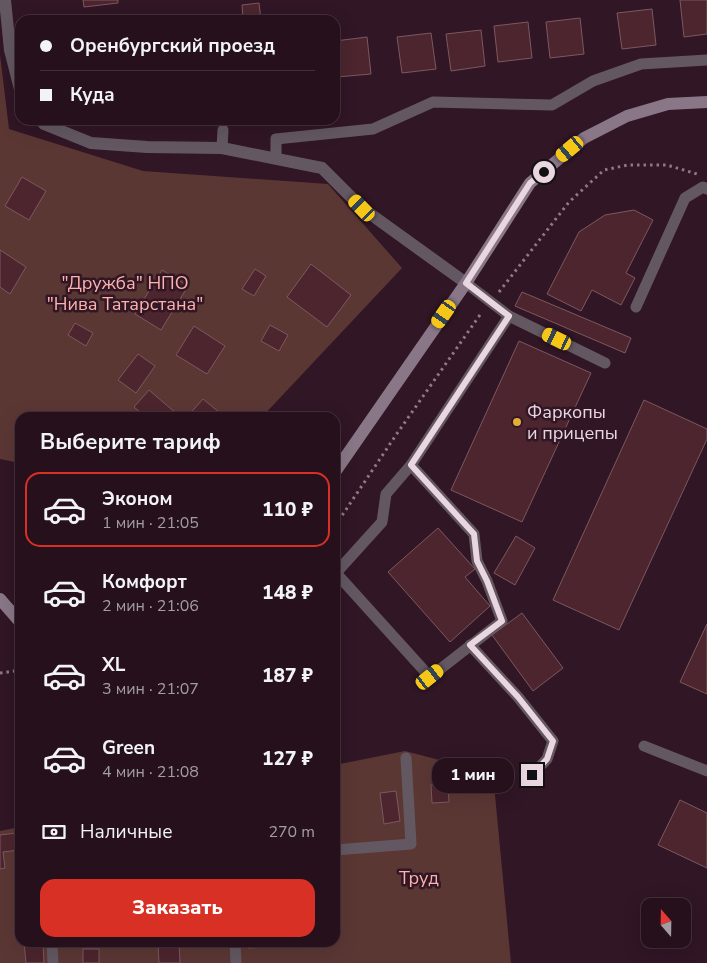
<!DOCTYPE html>
<html lang="ru">
<meta charset="utf-8">
<style>
:root{--surface:#25101c;--page:#311e29;--text:#f1f3f6;--muted:#a39da3;--line:#42303b;--accent:#d93025}
body{margin:0;font-family:"Nunito Sans",sans-serif;background:var(--page);color:var(--text);height:100vh;display:flex;flex-direction:column;font-size:19px;white-space:nowrap}
*{box-sizing:border-box;margin:0}
p{font-size:16px;color:var(--muted)}
.icon{flex:none;width:28px;height:28px;fill:none;stroke:currentColor;stroke-width:2;stroke-linecap:round;stroke-linejoin:round}
.map{position:relative;flex:1;overflow:hidden}
.drawer{position:absolute;left:15px;top:412px;width:325px;height:535px;display:flex;flex-direction:column;background:var(--surface);border-radius:15px;box-shadow:0 5px 20px #0002,0 0 0 1px var(--line)}
.drawer>*{flex:none}
.guide{position:absolute;left:15px;top:15px;width:325px;height:110px;border-radius:15px;box-shadow:0 5px 20px #0002,0 0 0 1px var(--line);display:grid;align-content:center;height:110px;padding:0 25px;background:var(--surface)}
.needle{width:32px;rotate:340deg}
.fabs{position:absolute;left:641px;top:898px;display:grid;gap:10px}
.fabs a{display:grid;place-items:center;width:50px;height:50px;border-radius:10px;background:var(--surface);box-shadow:0 5px 20px #0002,0 0 0 1px var(--line);font-size:25px}
.end{position:absolute;width:22px;height:22px;margin:-11px;border:6px solid #ead6e0;background:#111;box-shadow:0 0 0 2px #111}
.from{border-radius:50%}
.bubble{position:absolute;height:35px;border-radius:15px;background:var(--surface);box-shadow:0 5px 20px #0002,0 0 0 1px var(--line);font-size:16px;font-weight:800;line-height:35px;text-align:center}
.car{position:absolute;width:15px;height:30px;margin:-15px -8px;border-radius:6px;box-shadow:0 0 4px 1px #0007;background:linear-gradient(#f5c518 24%,#345 0 40%,#f5c518 0 76%,#345 0 86%,#f5c518 0)}
.guide b{display:flex;align-items:center;gap:18px;height:48px;font-size:19px}
.guide b+b{border-top:1px solid var(--line)}
.guide i{width:12px;height:12px;background:var(--text)}
ul{padding:0;list-style:none}
li{display:flex;align-items:center;gap:15px;height:75px;margin:0 10px 8px;padding:0 15px;border:2px solid transparent;border-radius:15px}
li div{flex:1}
li b{display:block;font-size:19px}
li em{font-style:normal;font-weight:800}
li.on{border-color:var(--accent)}
li>.icon{width:45px;height:45px;stroke-width:1.5}
h2{padding:0 25px;font-size:22px;line-height:60px}
.pay{display:flex;align-items:center;gap:12px;height:55px;padding:0 25px;font-size:19px}
.pay p{margin-inline-start:auto}
.action{display:flex;gap:10px;margin-top:auto;padding:10px 25px}
.action a{flex:1;height:58px;border-radius:15px;background:var(--accent);color:#fff;font-size:20px;font-weight:800;line-height:58px;text-align:center}
.map>svg:first-child{display:block}
</style>
<div class="map">
<svg width="707" height="963" viewBox="0 0 707 963">
<rect width="100%" height="100%" fill="#311625"/>
<g fill="#5b3734">
<polygon points="0,55 9,129 143,171 328,184 402,268 262,417 20,418 20,463 0,459"/>
<polygon points="405,751 493,774 511,963 0,963 0,831 20,827 20,942 335,942 335,765"/>
</g>
<g fill="#4c252e" stroke="#7d585f">
<polygon points="83,0 118,0 118,3 84,7"/>
<polygon points="680,0 707,0 707,34 684,37"/>
<polygon points="259,3 261,20 243,20 242,5"/>
<polygon points="652,9 656,45 622,49 617,13"/>
<polygon points="580,18 584,54 550,58 546,22"/>
<polygon points="528,22 532,58 498,62 494,26"/>
<polygon points="481,30 485,66 451,71 446,34"/>
<polygon points="431,33 436,69 402,73 397,37"/>
<polygon points="367,37 371,74 337,77 335,41"/>
<polygon points="22,177 46,191 29,220 5,206"/>
<polygon points="634,210 653,220 626,273 635,278 621,305 592,290 581,311 547,294 579,232 605,215"/>
<polygon points="0,250 26,267 10,294 0,287"/>
<polygon points="311,264 351,295 327,327 287,297"/>
<polygon points="255,269 266,276 254,296 242,289"/>
<polygon points="162,270 188,286 161,330 135,314"/>
<polygon points="522,292 631,338 625,353 515,306"/>
<polygon points="75,323 93,333 86,346 68,335"/>
<polygon points="270,325 288,335 279,351 261,341"/>
<polygon points="194,326 225,346 207,374 176,355"/>
<polygon points="519,341 591,373 522,522 451,490"/>
<polygon points="138,354 155,366 136,393 118,380"/>
<polygon points="149,390 177,414 174,418 147,418 134,407"/>
<polygon points="203,399 220,413 216,418 186,418"/>
<polygon points="644,400 707,429 707,439 619,630 553,600"/>
<polygon points="438,528 475,569 465,577 490,606 450,642 388,572"/>
<polygon points="516,536 535,548 515,585 494,573"/>
<polygon points="522,613 563,668 533,691 492,635"/>
<polygon points="707,624 707,694 680,682"/>
<polygon points="431,785 448,785 449,802 432,803"/>
<polygon points="396,791 400,821 384,824 380,793"/>
<polygon points="680,800 707,813 707,868 658,845"/>
<polygon points="17,833 19,850 3,852 5,868 0,869 0,835"/>
<polygon points="24,942 43,942 44,963 26,963"/>
<polygon points="158,942 179,942 180,963 159,963"/>
<polygon points="248,942 271,942 271,947 248,948"/>
<rect x="83" y="949" width="16" height="14"/>
</g>
<g fill="none" stroke-linecap="round" stroke-linejoin="round">
<g stroke="#907986" stroke-width="3" stroke-dasharray="2.5 4" stroke-linecap="butt">
<polyline points="499,292 569,202 604,170 628,165 667,165 697,174"/>
<polyline points="335,526 396,435 482,312"/>
<polyline points="0,673 15,671 20,672"/>
</g>
<g stroke="#635862" stroke-width="11">
<polyline points="222,148 223,130"/>
<polyline points="276,158 276,139 373,129 433,102 552,105 593,81 641,64 707,60"/>
<polyline points="466,283 509,316 605,363"/>
<polyline points="636,307 685,198 703,187 707,189"/>
<polyline points="336,573 430,677 502,621 487,581 477,561 474,534 411,465 509,316"/>
<polyline points="335,574 382,522 386,494 411,465"/>
<polyline points="470,645 518,697 553,741 547,759 532,775"/>
<polyline points="644,746 707,771"/>
<polyline points="335,850 411,844 406,758"/>
<polyline points="52,942 53,963"/>
<polyline points="235,942 236,963"/>
</g>
<g stroke="#635862" stroke-width="12">
<polyline points="5,0 10,50 20,89"/>
<polyline points="41,120 44,124 91,143 147,147 222,148 322,168 362,208 466,283"/>
</g>
<g stroke="#897788" stroke-width="12">
<polyline points="335,472 466,283 530,183 584,138 627,116 668,104 707,102"/>
<polyline points="0,599 20,622"/>
</g>
</g>
<g fill="none" stroke-linecap="round" stroke-linejoin="round">
<polyline stroke="#ead6e0" stroke-width="6" points="532,775 547,759 553,741 518,697 470,645 502,621 487,581 477,561 474,534 411,465 509,316 466,283 530,183 544,172"/>
</g>
<circle fill="#e4ad35" stroke="#311625" stroke-width="2" cx="517" cy="422" r="5"/>
<g text-anchor="middle" dominant-baseline="central" stroke-width="5" stroke-linejoin="round" paint-order="stroke">
<g font-size="18" fill="#fdb2ab" stroke="#311625">
<text x="125" y="283">"Дружба" НПО<tspan x="125" dy="21">"Нива Татарстана"</tspan></text>
<text x="419" y="878">Труд</text>
</g>
<g font-size="18" fill="#ead6e0" stroke="#311625" text-anchor="start">
<text x="527" y="412">Фаркопы<tspan x="527" dy="21">и прицепы</tspan></text>
</g>
</g>
</svg>
<div class="fabs">
<a><svg class="needle" viewBox="-14 -14 28 28"><path d="M0-13l5 13h-10z" fill="#e53935"/><path d="M0 13l5-13h-10z" fill="#a39da3"/></svg></a>
</div>
<i class="end from" style="left:544px;top:172px"></i>
<i class="end" style="left:532px;top:775px"></i>
<div class="bubble" style="left:432px;top:758px;width:82px">1 мин</div>
<i class="car" style="left:570px;top:149px;rotate:230deg"></i>
<i class="car" style="left:362px;top:208px;rotate:316deg"></i>
<i class="car" style="left:444px;top:314px;rotate:215deg"></i>
<i class="car" style="left:557px;top:339px;rotate:296deg"></i>
<i class="car" style="left:430px;top:677px;rotate:52deg"></i>
<div class="guide">
<b><i class="from"></i>Оренбургский проезд</b>
<b><i></i>Куда</b>
</div>
<section class="drawer">
<h2>Выберите тариф</h2>
<ul>
<li class="on"><svg class="icon" aria-label="car" viewBox="0 0 24 24"><path d="M5 17H2v-5l4-1 3-4h7l3 4 3 1v5h-3M9 17h6M6 11h13"/><circle cx="7" cy="17" r="2"/><circle cx="17" cy="17" r="2"/></svg><div><b>Эконом</b><p>1 мин · 21:05</p></div><em>110 ₽</em></li>
<li><svg class="icon" aria-label="car" viewBox="0 0 24 24"><path d="M5 17H2v-5l4-1 3-4h7l3 4 3 1v5h-3M9 17h6M6 11h13"/><circle cx="7" cy="17" r="2"/><circle cx="17" cy="17" r="2"/></svg><div><b>Комфорт</b><p>2 мин · 21:06</p></div><em>148 ₽</em></li>
<li><svg class="icon" aria-label="car" viewBox="0 0 24 24"><path d="M5 17H2v-5l4-1 3-4h7l3 4 3 1v5h-3M9 17h6M6 11h13"/><circle cx="7" cy="17" r="2"/><circle cx="17" cy="17" r="2"/></svg><div><b>XL</b><p>3 мин · 21:07</p></div><em>187 ₽</em></li>
<li><svg class="icon" aria-label="car" viewBox="0 0 24 24"><path d="M5 17H2v-5l4-1 3-4h7l3 4 3 1v5h-3M9 17h6M6 11h13"/><circle cx="7" cy="17" r="2"/><circle cx="17" cy="17" r="2"/></svg><div><b>Green</b><p>4 мин · 21:08</p></div><em>127 ₽</em></li>
</ul>
<div class="pay"><svg class="icon" aria-label="cash" viewBox="0 0 24 24"><path d="M3 7h18v10H3z"/><circle cx="12" cy="12" r="2"/></svg>Наличные<p>270 m</p></div>
<div class="action"><a>Заказать</a></div>
</section>
</div>
